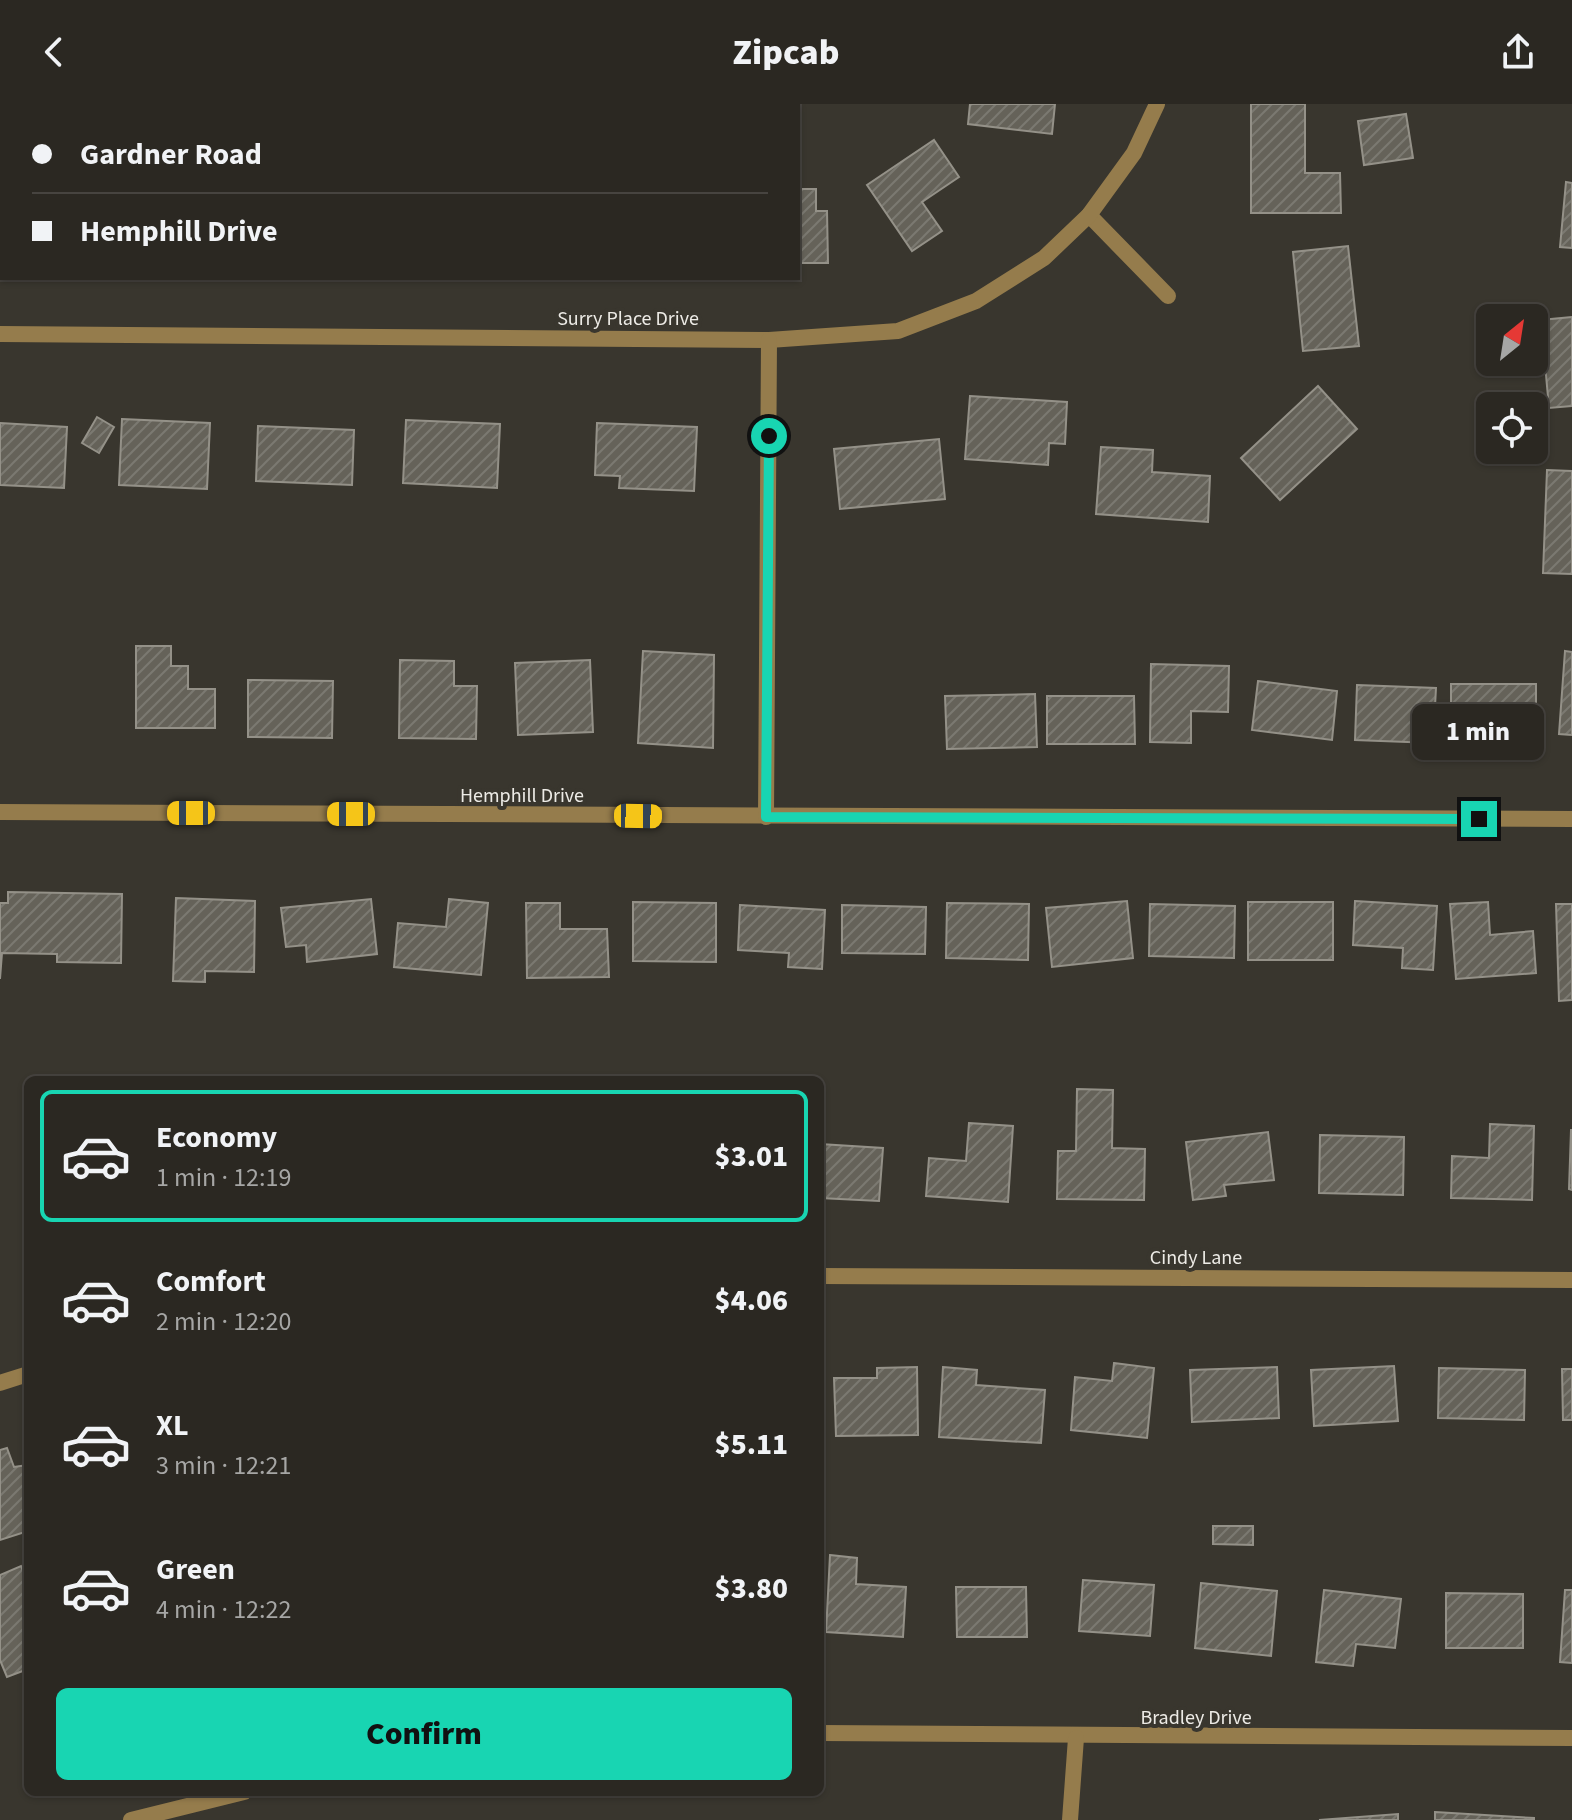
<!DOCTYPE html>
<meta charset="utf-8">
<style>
:root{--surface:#2b2822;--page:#33302a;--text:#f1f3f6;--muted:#a6a6a5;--line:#474440;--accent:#18d5b2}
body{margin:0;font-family:"Source Sans 3",sans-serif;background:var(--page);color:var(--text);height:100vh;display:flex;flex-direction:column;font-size:30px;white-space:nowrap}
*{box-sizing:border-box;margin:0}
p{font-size:26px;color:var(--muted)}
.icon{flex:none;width:44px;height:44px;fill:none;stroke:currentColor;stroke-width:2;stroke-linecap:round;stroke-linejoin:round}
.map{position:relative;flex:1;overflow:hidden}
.side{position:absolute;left:24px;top:972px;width:800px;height:720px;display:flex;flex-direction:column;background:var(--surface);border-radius:12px;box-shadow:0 2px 6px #0004,0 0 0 2px var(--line)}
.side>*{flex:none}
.top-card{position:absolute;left:0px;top:0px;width:800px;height:176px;box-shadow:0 2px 6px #0004,0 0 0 2px var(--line);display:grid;align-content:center;height:176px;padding:0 32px;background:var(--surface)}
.needle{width:52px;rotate:30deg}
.fabs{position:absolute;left:1476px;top:200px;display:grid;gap:16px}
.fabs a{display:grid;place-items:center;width:72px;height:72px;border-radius:12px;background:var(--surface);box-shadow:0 2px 6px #0004,0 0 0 2px var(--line);font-size:40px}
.end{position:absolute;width:36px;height:36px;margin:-18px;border:10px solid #18d5b2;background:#111;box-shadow:0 0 0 4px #111}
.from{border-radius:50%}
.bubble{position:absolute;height:56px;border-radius:12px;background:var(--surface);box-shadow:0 2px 6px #0004,0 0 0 2px var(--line);font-size:26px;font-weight:800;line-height:56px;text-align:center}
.car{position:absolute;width:24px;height:48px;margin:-24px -12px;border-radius:10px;box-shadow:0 0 6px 2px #0007;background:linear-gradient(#f5c518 24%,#345 0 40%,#f5c518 0 76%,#345 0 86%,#f5c518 0)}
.top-card b{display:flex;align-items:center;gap:28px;height:76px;font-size:30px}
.top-card b+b{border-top:2px solid var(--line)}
.top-card i{width:20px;height:20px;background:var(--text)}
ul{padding:14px 0 0;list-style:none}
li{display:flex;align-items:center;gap:24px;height:132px;margin:0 16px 12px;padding:0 16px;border:4px solid transparent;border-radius:12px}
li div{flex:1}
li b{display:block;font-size:30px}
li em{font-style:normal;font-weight:800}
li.current{border-color:var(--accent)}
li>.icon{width:72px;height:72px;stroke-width:1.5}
.button{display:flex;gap:16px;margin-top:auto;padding:16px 32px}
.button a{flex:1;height:92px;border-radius:12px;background:var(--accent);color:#111;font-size:32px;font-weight:800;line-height:92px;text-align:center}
header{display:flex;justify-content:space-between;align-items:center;height:104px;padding:0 32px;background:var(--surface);font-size:36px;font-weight:800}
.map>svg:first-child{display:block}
</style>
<header><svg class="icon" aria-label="back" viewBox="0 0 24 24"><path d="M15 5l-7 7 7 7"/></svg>Zipcab<svg class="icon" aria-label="share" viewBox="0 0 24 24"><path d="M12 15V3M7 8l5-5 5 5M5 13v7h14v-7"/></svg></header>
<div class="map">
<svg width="1572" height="1716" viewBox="0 0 1572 1716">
<defs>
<pattern id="building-hatch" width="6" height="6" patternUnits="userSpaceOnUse" patternTransform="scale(2)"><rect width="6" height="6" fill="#656259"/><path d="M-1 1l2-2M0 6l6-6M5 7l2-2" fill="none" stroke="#7b7971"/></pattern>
</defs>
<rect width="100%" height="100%" fill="#39362e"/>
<g fill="url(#building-hatch)" stroke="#949188" stroke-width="2">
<polygon points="243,0 304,0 299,2"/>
<polygon points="403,0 447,0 447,2 404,2"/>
<polygon points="970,0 1055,0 1052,30 968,20"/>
<polygon points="1251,0 1305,0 1305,69 1340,69 1341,109 1251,109"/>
<polygon points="1406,10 1413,54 1364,61 1358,17"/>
<polygon points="934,36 959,73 922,98 942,127 912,147 867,81"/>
<polygon points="1566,78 1572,79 1572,144 1560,143"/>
<polygon points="798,85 816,85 816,107 827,107 828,159 798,159"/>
<polygon points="1348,142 1359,242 1303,247 1293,148"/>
<polygon points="1572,213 1572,302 1549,304 1541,216"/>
<polygon points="1318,282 1357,325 1280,396 1241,354"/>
<polygon points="970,292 1067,298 1065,340 1049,339 1048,361 965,355"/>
<polygon points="97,313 114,323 99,349 82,339"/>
<polygon points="122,315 210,319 207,385 119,381"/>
<polygon points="406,316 500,320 497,384 403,379"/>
<polygon points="0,319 67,323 64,384 0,381"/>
<polygon points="597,319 697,323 694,387 619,384 620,372 595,371"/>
<polygon points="258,322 354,326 352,381 256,377"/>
<polygon points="939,335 945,395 840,405 834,345"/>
<polygon points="1101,343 1153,346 1152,368 1210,372 1208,418 1096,410"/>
<polygon points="1547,366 1572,367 1572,470 1543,469"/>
<polygon points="136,542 171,542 171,562 188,562 188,585 215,585 215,624 136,624"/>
<polygon points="643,547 714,551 713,644 638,639"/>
<polygon points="1565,547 1572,548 1572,631 1559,630"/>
<polygon points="400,556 454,557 454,582 477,582 476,635 399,634"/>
<polygon points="590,556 593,628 518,631 515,559"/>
<polygon points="1151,560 1229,562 1228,608 1191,607 1191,639 1150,638"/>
<polygon points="248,576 333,577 332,634 248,633"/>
<polygon points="1258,577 1337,587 1332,636 1252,626"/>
<rect x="1451" y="580" width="85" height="57"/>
<polygon points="1357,581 1436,584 1433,639 1355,636"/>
<polygon points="1035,590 1037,643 947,645 945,592"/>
<polygon points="1047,592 1134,592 1135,640 1047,640"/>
<polygon points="8,788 122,790 121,859 57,858 57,850 2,849 0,875 0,799 8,799"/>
<polygon points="176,794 255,797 254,868 205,867 205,878 173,877"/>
<polygon points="371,795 377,850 307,858 306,841 286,843 281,804"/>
<polygon points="449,795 488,799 481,871 394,863 398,819 446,823"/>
<polygon points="1127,797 1133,854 1052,863 1046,804"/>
<polygon points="1355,797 1437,802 1433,866 1402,864 1403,844 1353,841"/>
<polygon points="633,798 716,799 716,858 633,857"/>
<rect x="1248" y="798" width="85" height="58"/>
<polygon points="1488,798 1490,831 1533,827 1536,869 1456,875 1450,800"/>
<polygon points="526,799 560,799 560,825 607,825 609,873 527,874"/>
<polygon points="947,799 1029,800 1028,856 946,854"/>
<polygon points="1150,800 1235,802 1234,854 1149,852"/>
<polygon points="1556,800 1572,800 1572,896 1559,897"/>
<polygon points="740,801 825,806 822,865 788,863 789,849 738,846"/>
<polygon points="842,801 926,803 925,850 842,849"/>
<polygon points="1077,985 1113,986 1112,1044 1145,1045 1144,1096 1057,1095 1058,1047 1076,1047"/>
<polygon points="969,1019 1013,1022 1008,1098 926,1092 929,1054 966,1057"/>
<polygon points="1490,1020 1534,1022 1532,1096 1451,1094 1452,1052 1489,1054"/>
<polygon points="1571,1026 1572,1026 1572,1086 1569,1085"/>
<polygon points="1268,1028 1274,1076 1224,1081 1226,1092 1193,1096 1186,1038"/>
<polygon points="1320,1031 1404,1033 1403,1091 1319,1089"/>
<polygon points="820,1040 883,1044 879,1097 820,1094"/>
<polygon points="1114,1259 1154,1264 1147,1334 1071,1326 1075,1273 1112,1277"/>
<polygon points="1394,1262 1398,1317 1314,1322 1311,1266"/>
<polygon points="917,1263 918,1331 836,1332 834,1274 877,1274 877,1264"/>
<polygon points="943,1263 977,1266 976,1281 1045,1286 1041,1339 939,1333"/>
<polygon points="1277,1263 1279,1314 1192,1318 1190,1266"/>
<polygon points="1439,1264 1525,1266 1524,1316 1438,1314"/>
<polygon points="1562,1265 1572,1265 1572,1316 1563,1316"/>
<polygon points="7,1344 14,1363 28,1361 28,1427 0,1436 0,1346"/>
<polygon points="1213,1422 1253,1422 1253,1441 1213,1440"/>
<polygon points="830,1451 857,1454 856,1480 906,1483 903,1533 826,1528"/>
<polygon points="21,1462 28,1480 28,1565 7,1573 0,1556 0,1471"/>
<polygon points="1083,1476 1154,1481 1150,1532 1079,1527"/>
<polygon points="1201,1479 1277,1487 1271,1552 1195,1544"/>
<polygon points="956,1483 1026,1483 1027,1533 957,1533"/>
<polygon points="1324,1486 1401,1495 1395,1544 1356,1540 1353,1562 1316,1558"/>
<polygon points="1565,1486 1572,1486 1572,1559 1560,1558"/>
<polygon points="1446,1489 1523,1490 1523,1544 1446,1544"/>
<polygon points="1435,1708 1534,1714 1534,1716 1435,1716"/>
<polygon points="1398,1710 1398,1716 1319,1716"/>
</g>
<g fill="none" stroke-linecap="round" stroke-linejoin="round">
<g stroke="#957c4c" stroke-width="16">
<polyline points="26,2 27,0"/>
<polyline points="0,58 2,51"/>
<polyline points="1089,111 1168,192"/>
<polyline points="0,230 769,236 898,227 976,197 1044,154 1089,111 1134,49 1157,0"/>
<polyline points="0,708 1572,715"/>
<polyline points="766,713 769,236"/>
<polyline points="820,1172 1572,1176"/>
<polyline points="0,1279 28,1270"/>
<polyline points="820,1629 1572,1634"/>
<polyline points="131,1716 244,1688"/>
<polyline points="1070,1716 1076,1634"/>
</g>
</g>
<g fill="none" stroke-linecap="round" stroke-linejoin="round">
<polyline stroke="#18d5b2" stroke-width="10" points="769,332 766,713 1479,715"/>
</g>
<g text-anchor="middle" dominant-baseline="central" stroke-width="8" stroke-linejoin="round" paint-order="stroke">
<g font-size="20" fill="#edebe6" stroke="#39362e">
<text x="628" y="215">Surry Place Drive</text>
<text x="522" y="692">Hemphill Drive</text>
<text x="1196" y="1154">Cindy Lane</text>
<text x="1196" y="1614">Bradley Drive</text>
</g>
</g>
</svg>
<div class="fabs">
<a><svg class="needle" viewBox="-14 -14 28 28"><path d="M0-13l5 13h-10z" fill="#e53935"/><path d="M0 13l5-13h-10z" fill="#a6a6a5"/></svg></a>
<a><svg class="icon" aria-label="locate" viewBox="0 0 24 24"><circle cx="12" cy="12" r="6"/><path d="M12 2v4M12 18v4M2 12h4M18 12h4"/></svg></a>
</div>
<i class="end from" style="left:769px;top:332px"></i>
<i class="end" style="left:1479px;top:715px"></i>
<div class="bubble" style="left:1412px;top:600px;width:132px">1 min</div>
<i class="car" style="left:191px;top:709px;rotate:270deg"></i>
<i class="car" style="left:351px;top:710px;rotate:270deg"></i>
<i class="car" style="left:638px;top:712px;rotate:91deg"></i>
<div class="top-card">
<b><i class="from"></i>Gardner Road</b>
<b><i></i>Hemphill Drive</b>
</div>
<section class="side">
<ul>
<li class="current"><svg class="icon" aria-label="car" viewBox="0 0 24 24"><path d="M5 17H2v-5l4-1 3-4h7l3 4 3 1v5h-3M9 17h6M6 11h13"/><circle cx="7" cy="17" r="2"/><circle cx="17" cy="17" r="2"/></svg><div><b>Economy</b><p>1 min · 12:19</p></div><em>$3.01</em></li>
<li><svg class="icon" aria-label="car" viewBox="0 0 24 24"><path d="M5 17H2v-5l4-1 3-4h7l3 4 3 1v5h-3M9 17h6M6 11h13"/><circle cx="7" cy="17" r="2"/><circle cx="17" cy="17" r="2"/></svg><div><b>Comfort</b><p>2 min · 12:20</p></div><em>$4.06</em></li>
<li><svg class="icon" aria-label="car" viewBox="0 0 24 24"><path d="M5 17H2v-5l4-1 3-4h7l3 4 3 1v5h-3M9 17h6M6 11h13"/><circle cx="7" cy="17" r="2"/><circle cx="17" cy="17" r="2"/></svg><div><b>XL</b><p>3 min · 12:21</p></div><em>$5.11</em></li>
<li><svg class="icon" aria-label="car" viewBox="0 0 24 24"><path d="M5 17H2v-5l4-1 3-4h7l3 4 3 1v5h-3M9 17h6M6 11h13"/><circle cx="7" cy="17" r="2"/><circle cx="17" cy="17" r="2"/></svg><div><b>Green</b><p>4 min · 12:22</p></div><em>$3.80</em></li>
</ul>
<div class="button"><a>Confirm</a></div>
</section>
</div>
